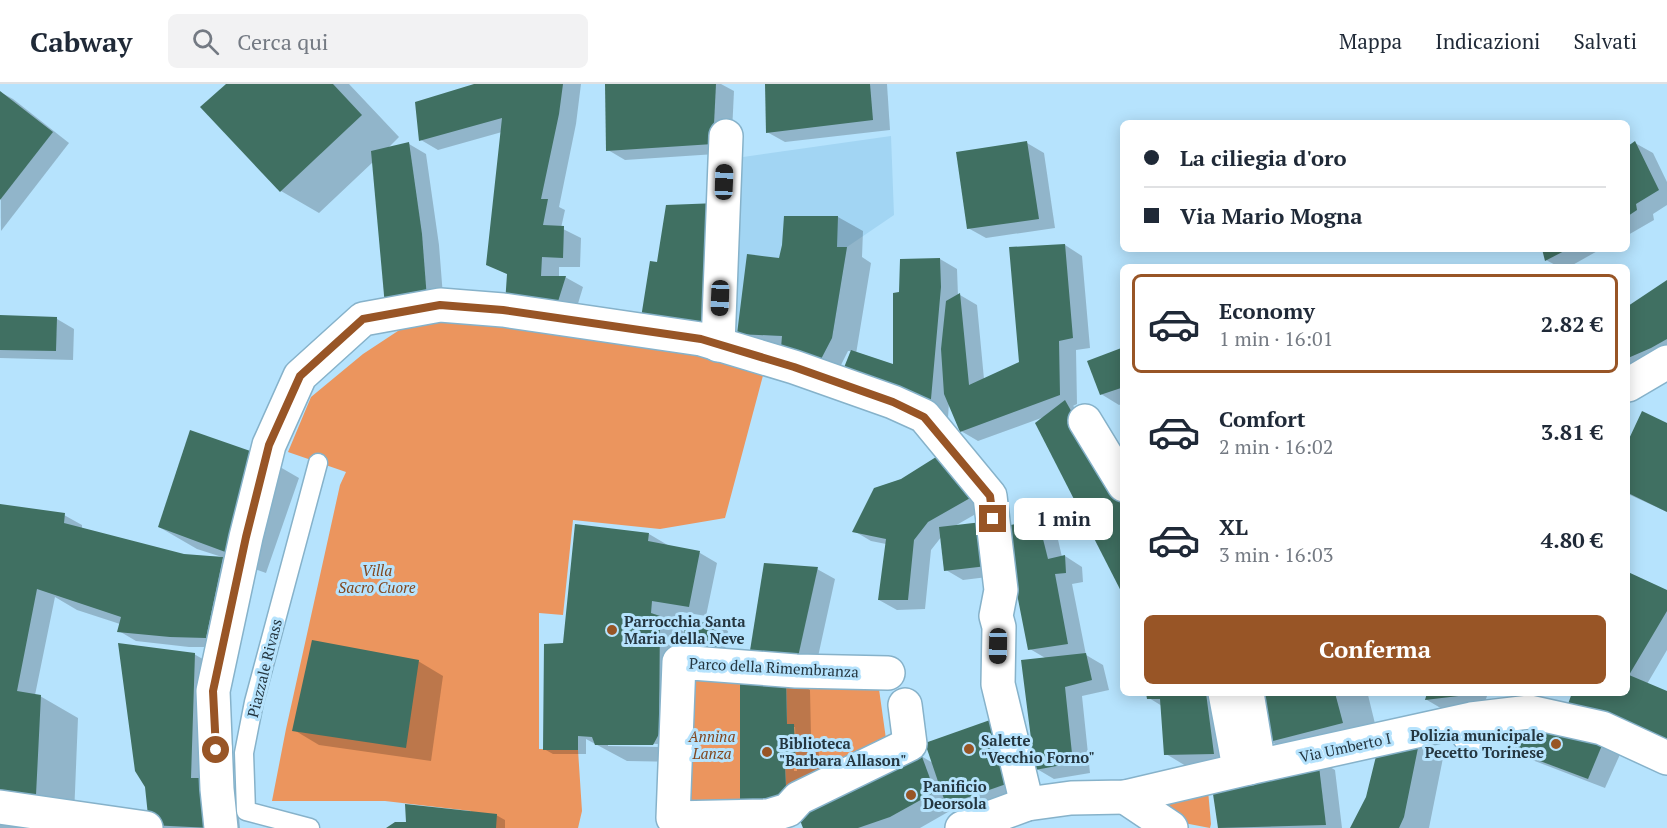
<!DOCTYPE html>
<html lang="it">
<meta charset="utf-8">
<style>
:root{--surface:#fff;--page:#f2f2f3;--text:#1f2937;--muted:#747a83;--line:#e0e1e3;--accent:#985526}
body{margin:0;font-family:"PT Serif",serif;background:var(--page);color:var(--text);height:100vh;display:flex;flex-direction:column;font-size:22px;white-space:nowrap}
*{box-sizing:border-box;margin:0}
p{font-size:20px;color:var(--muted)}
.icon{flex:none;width:33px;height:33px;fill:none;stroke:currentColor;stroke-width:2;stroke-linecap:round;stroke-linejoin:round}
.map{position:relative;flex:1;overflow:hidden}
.drawer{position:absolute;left:1120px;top:180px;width:510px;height:432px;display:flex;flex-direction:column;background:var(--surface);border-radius:9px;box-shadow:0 3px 15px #0003}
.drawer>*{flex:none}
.guide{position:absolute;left:1120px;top:36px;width:510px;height:132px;border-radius:9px;box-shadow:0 3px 15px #0003;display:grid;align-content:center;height:132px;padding:0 24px;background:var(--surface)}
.end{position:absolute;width:27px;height:27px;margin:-14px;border:8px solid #985526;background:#fff;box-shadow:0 0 0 3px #fff}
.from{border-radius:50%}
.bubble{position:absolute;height:42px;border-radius:9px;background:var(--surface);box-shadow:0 3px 15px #0003;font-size:20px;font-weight:600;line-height:42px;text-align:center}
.car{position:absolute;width:18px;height:36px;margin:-18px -9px;border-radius:8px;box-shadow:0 0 4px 2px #0007;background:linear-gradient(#222 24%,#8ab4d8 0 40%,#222 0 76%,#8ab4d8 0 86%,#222 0)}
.guide b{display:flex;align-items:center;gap:21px;height:57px;font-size:22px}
.guide b+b{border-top:2px solid var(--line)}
.guide i{width:15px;height:15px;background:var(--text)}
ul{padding:10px 0 0;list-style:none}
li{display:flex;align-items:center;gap:18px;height:99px;margin:0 12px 9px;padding:0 12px;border:3px solid transparent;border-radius:9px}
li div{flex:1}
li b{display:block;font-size:22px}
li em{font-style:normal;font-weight:600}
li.active{border-color:var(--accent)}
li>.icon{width:54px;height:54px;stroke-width:1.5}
.primary-button{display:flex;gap:12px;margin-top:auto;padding:12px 24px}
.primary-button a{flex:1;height:69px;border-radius:9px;background:var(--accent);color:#fff;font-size:24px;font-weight:600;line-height:69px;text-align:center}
header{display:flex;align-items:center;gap:36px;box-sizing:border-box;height:84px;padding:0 30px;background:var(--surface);border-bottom:2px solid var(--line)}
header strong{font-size:28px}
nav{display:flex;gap:33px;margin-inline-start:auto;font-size:21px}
.search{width:420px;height:54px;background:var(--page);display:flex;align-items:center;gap:15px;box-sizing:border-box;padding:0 21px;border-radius:9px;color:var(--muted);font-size:22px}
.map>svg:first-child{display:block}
</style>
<header>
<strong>Cabway</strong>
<div class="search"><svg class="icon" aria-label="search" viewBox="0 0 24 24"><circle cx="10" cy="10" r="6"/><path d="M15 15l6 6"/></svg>Cerca qui</div>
<nav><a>Mappa</a><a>Indicazioni</a><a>Salvati</a></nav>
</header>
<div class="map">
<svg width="1667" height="744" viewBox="0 0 1667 744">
<rect width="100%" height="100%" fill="#b6e3fd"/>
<polygon fill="#a2d5f3" points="891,52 894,131 847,163 832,254 820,277 782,252 737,250 723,238 736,74"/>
<g fill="#eb955e">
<polygon points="453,230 729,275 765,284 725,434 660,445 573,436 563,531 539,529 539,665 578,666 582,727 578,744 472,744 471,727 385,717 272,717 286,645 340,401 346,388 288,368 311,313 363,270 407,241"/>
<polygon points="686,587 740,588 740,717 683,719"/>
<polygon points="786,590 878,598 886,655 787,724 785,681 796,679 793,640 787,640"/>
<path d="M1208,706L1211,740L1210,744L1184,739L1165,728C1172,710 1190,710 1208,706Z"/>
</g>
<g fill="#0003" fill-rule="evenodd">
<polygon points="228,0 349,0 399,53 387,65 409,60 426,70 439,161 444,225 404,232 373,78 319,129 281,107 202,24"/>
<polygon points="479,0 581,0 576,40 559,123 565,126 561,144 581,154 580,183 559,183 559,193 565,193 583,203 573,236 509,191 487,180 502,48 438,66 421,56"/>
<polygon points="621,0 721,0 734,7 731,69 625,76 608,66"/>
<polygon points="767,0 887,0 890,46 785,58 767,48"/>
<polygon points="0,8 13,15 69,59 1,147"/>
<polygon points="1027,59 1044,69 1055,144 986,154 968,144"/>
<polygon points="1635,59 1653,69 1667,98 1667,121 1653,130 1654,136 1628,151 1628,64"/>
<polygon points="838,133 863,147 862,173 871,179 856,270 894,282 900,209 940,175 957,185 958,212 960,211 977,221 984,295 1020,279 1065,161 1082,172 1090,264 1076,266 1077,320 1073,322 1096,336 1124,385 1124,509 1044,333 978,357 961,347 949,318 948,334 861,300 852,267 848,267 838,287 738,249 780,176"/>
<polygon points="1544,165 1601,165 1569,183 1559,183 1546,176"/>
<polygon points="1667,198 1667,275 1628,291 1628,221 1629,222"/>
<polygon points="0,233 57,235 74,245 73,276 0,274"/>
<polygon points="1124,265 1124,319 1119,321 1101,310"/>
<polygon points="1642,329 1667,341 1667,428 1628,410 1628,360"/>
<polygon points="261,372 299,394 266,489 226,475 223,563 189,563 136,557 119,547 120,540 77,526 55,513 35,611 40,612 78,634 74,732 0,726 0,422 64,431 82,441 82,445 184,471 222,473 197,465 159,443"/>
<polygon points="901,397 995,419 953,443 1004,491 963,496 946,486 942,452 931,466 925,525 897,526 879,516 886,460 871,457 854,447"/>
<polygon points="1038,437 1056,447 1062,473 1065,472 1082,483 1083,498 1072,500 1086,571 1103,581 1109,606 1082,612 1090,689 1054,695 1037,685 1047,575 1030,565"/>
<path d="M649,450L671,463L700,469L717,479L706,532L682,528L681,546L686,549L719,542L728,547L723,579L690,575L683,678L627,677L586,655V670H553L544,665L565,560ZM608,659L660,660V663L608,662Z"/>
<path d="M765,480L817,485L835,495L814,591L783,590L810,606L811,652L818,656L820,693L809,695L810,717L865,697L921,672L933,679L926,660L989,638L1007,648L1028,708L965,730L955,724L920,744H805L802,738L766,741L742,726V589L770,591L749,579ZM792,643H795L797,687H794Z"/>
<polygon points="1628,490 1667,507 1667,566 1647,600 1667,609 1573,609 1628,609"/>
<polygon points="194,570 225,588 222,705 237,713 240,744 158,744"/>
<polygon points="418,577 443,592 431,677 319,661 294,646"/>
<polygon points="1148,609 1234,609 1244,687 1196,688 1166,670 1162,622 1149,614"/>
<polygon points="1263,609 1364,609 1368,611 1380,660 1318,676 1335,686 1342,744 1220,744 1214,711 1308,679 1270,657"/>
<polygon points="1428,609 1488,609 1484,621 1444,626 1427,616"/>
<polygon points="1520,635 1622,666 1605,704 1527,674 1510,664"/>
<polygon points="1419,660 1443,674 1429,744 1352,744"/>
<polygon points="496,731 505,736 505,744 389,744"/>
<polygon points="0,735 56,744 0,744"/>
</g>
<g fill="#407062">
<polygon points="226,0 333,0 362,31 280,108 200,23"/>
<polygon points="474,0 563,0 559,30 541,115 548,115 543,141 564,142 563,174 542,173 541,192 566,192 555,227 505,220 507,190 486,181 502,34 419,57 415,18"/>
<polygon points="605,0 716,0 713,60 606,67"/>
<polygon points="765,0 870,0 873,36 766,49"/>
<polygon points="0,7 53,48 0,116"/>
<polygon points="1027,57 1039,135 967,145 956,68"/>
<polygon points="1635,57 1659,106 1636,120 1637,126 1628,132 1628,62"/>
<polygon points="409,58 422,150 427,215 385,222 371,67"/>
<polygon points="718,119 709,248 640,240 650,177 657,178 666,121"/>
<polygon points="784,132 838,132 837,163 847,163 832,254 820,277 780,276 782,252 737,250 747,170 779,174 782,161"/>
<polygon points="1065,160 1073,254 1059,257 1060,311 960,348 944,310 941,265 946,217 960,209 969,301 1019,278 1009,163"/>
<polygon points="1542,165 1568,165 1545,177"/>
<polygon points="940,174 941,203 930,326 841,291 851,266 893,280 893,209 899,208 900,175"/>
<polygon points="1667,196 1667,255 1651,264 1628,274 1628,222"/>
<polygon points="0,231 57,233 56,267 0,266"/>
<polygon points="1124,263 1124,303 1100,311 1087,277"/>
<polygon points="1065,316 1124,421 1124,513 1035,339"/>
<polygon points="1642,327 1667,339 1667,428 1628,409 1628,357"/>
<polygon points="190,346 262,371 228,469 158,443"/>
<polygon points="944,368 979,409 928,438 914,456 908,516 878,516 886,455 852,448 874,404 901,395"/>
<polygon points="0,420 65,429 64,439 184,470 223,473 206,554 170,553 117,548 121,533 37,505 17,607 41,611 36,711 0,708"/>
<polygon points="1038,435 1048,475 1065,471 1066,489 1055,490 1068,560 1028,566 1016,505 1006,442"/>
<polygon points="982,438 987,482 944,487 939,443"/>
<polygon points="575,440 649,449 648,457 700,467 689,523 652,517 651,529 660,532 659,650 653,661 595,661 592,653 578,652 578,666 543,666 544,560 563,559"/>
<polygon points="764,479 818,483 796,582 748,579"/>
<polygon points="1628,488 1667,506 1667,527 1629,591 1667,607 1667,659 1568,620 1572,609 1628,609"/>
<polygon points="686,536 720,540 715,575 681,571"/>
<polygon points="312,556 419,576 406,664 292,647"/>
<polygon points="118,559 195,569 191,694 206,694 212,744 149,741 145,703 135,687"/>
<polygon points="1086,569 1092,596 1065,603 1073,679 1035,686 1021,576"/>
<polygon points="740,588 786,590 787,640 794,640 796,679 785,681 787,724 740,727"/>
<polygon points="1146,609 1206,609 1214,670 1164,671 1160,615 1147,615"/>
<polygon points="1258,609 1335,609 1343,639 1269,658"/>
<polygon points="1427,609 1467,609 1467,611 1425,616"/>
<polygon points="1519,634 1605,654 1588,695 1508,665"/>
<polygon points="990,636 1012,698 946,721 925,659"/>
<polygon points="1419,659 1404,733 1399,744 1350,744 1366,713 1379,660"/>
<polygon points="921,670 935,708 890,733 858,744 803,744 794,721"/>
<polygon points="1318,674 1326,741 1218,744 1213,710 1278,686"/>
<polygon points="405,720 497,730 496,744 386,744 395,738 406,738"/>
</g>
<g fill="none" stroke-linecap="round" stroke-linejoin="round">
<defs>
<g id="lane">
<polyline points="1451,639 1463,656 1478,659"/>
<polyline points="310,744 246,727 244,669 254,618 318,379"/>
</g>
<g id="street">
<polyline points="718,261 726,52"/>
<polyline points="1628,301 1667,278"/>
<polyline points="1085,337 1124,401"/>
<polyline points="888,589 796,587 679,578 673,734 768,732 788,726 799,714 910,660 905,621"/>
<polyline points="1225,609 1237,673 1249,684 1257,669 1247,609"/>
<polyline points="1125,713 1171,744"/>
<polyline points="0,723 146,744"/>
<polyline points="221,744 217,705 213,607 246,453 269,361 300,292 363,235 440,221 503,226 701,255 794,283 893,318 924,332 990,412 1001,506 996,532 999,543 998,600 1027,720"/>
<polyline points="962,744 1027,720 1071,714 1125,713 1249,684 1471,635 1530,628 1602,644 1667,674"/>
</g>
</defs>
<use href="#lane" stroke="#86b2ca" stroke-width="21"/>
<use href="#street" stroke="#86b2ca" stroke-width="36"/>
<use href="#lane" stroke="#fff" stroke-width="18"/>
<use href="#street" stroke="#fff" stroke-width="33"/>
</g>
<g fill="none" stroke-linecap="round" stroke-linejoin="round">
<polyline stroke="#985526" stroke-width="8" points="216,666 213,607 246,453 269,361 300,292 363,235 440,221 503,226 701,255 794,283 893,318 924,333 990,412 993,435"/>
</g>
<g fill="#985526" stroke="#b6e3fd" stroke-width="2">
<circle cx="612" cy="546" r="6"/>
<circle cx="1556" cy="660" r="6"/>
<circle cx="969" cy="665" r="6"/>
<circle cx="767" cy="668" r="6"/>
<circle cx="911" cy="711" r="6"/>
</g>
<g text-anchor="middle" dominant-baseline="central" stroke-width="6" stroke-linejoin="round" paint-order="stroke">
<g font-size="15" font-style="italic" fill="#81461d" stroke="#b6e3fd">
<text x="377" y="486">Villa<tspan x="377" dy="17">Sacro Cuore</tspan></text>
<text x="712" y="652">Annina<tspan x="712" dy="17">Lanza</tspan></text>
</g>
<g font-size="15" font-weight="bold" fill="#243640" stroke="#b6e3fd" text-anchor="start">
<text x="624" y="537">Parrocchia Santa<tspan x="624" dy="17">Maria della Neve</tspan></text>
<text x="1544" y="651" text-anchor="end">Polizia municipale<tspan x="1544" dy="17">Pecetto Torinese</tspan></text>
<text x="981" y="656">Salette<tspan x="981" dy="17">"Vecchio Forno"</tspan></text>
<text x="779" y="659">Biblioteca<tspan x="779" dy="17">"Barbara Allason"</tspan></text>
<text x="923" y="702">Panificio<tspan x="923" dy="17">Deorsola</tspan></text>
</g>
<g font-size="15" fill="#243640" stroke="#b6e3fd">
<text transform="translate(774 583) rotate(3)">Parco della Rimembranza</text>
<text transform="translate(264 584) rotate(-76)">Piazzale Rivass</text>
<text transform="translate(1345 663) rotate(-12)">Via Umberto I</text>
</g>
</g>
</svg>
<i class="end from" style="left:216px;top:666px"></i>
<i class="end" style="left:993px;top:435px"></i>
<div class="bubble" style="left:1014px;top:414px;width:99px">1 min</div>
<i class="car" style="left:724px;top:98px;rotate:2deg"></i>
<i class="car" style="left:720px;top:214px;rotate:182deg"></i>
<i class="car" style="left:998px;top:562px;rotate:181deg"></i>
<div class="guide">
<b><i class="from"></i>La ciliegia d'oro</b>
<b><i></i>Via Mario Mogna</b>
</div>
<section class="drawer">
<ul>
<li class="active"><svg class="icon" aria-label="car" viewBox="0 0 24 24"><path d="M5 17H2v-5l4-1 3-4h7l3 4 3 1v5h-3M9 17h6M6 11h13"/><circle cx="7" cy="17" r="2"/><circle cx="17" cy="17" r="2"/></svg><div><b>Economy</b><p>1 min · 16:01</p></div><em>2.82 €</em></li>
<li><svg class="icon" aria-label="car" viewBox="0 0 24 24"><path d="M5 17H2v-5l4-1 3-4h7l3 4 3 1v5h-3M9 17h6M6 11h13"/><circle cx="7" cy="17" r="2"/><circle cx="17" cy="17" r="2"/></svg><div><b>Comfort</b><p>2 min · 16:02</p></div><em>3.81 €</em></li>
<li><svg class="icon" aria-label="car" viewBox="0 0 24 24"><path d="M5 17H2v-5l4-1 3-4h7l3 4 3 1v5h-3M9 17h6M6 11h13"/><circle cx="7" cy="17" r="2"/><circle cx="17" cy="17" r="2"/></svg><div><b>XL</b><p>3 min · 16:03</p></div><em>4.80 €</em></li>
</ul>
<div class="primary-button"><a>Conferma</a></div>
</section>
</div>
